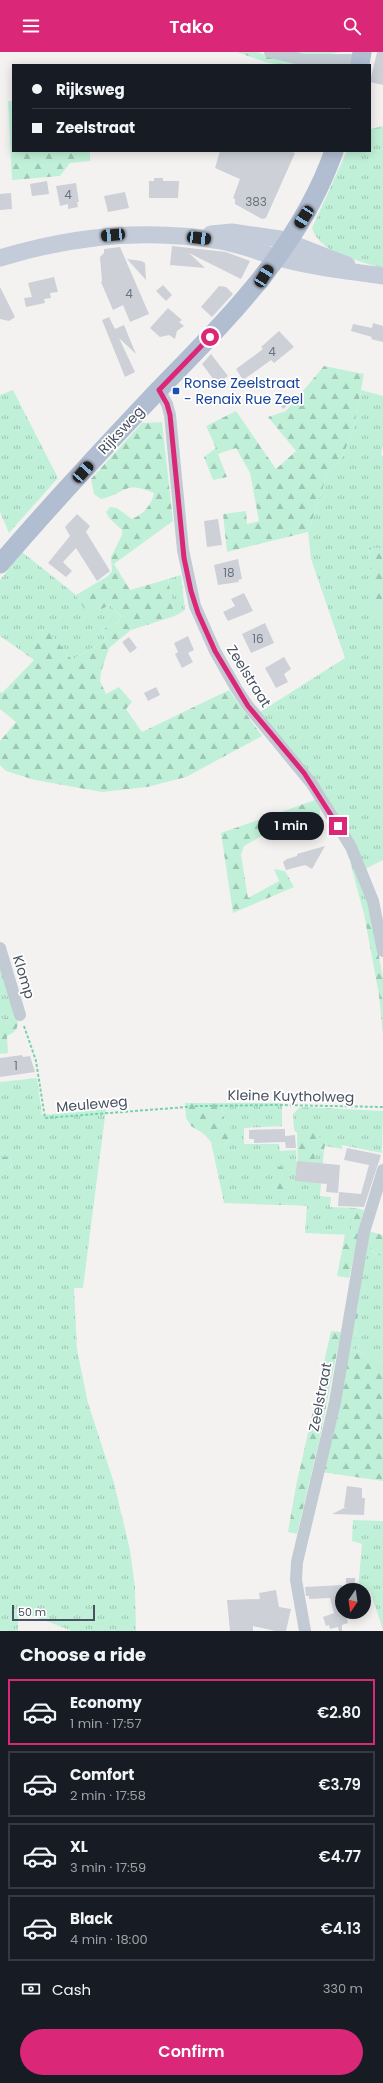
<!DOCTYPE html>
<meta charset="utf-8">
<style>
:root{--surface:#171b24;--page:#20242c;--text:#f1f3f6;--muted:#9ea1a6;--line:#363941;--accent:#db2777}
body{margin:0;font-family:Poppins,sans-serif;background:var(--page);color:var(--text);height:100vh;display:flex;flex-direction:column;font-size:15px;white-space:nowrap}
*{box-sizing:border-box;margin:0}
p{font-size:13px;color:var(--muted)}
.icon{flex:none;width:22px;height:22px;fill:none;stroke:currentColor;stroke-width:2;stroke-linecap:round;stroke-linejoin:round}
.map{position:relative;height:1579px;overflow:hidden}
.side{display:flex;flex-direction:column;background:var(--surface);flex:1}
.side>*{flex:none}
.top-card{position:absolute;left:12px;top:12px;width:359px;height:88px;border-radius:0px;box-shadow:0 2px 10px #0003;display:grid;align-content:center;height:88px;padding:0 20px;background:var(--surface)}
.needle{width:26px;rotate:193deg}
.fabs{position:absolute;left:335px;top:1531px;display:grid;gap:8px}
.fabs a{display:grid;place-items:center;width:36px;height:36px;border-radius:50%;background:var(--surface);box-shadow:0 2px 10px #0003;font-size:20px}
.scale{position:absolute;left:12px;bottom:10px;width:83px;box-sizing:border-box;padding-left:4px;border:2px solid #485260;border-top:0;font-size:11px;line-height:14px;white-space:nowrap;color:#485260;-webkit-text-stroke:3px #fff;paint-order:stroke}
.end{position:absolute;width:18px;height:18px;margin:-9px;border:5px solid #db2777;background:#fff;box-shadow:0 0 0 2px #fff}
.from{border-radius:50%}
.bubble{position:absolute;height:28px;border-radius:14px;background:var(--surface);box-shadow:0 2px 10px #0003;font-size:13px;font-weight:600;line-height:28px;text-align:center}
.car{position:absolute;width:12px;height:24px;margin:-12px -6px;border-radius:5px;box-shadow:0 0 3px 1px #0007;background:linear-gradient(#222 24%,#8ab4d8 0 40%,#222 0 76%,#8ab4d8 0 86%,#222 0)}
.top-card b{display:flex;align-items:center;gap:14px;height:38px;font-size:15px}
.top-card b+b{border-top:1px solid var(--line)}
.top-card i{width:10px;height:10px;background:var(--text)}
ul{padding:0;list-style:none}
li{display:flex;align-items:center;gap:12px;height:66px;margin:0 8px 6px;padding:0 12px;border:2px solid var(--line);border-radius:0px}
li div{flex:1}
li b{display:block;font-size:15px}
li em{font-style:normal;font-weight:600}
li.current{border-color:var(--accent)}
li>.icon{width:36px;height:36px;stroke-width:1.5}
h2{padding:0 20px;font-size:18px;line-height:48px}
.pay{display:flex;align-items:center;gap:10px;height:44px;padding:0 20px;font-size:15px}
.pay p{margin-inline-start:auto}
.button{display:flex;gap:8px;margin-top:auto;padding:8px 20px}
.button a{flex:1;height:46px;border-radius:24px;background:var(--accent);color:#fff;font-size:16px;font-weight:600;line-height:46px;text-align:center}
header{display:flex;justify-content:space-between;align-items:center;height:52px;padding:0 20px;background:var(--accent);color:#fff;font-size:18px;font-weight:600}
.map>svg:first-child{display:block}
</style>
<header><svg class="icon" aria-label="menu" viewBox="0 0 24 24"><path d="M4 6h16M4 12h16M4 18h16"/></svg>Tako<svg class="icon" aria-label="search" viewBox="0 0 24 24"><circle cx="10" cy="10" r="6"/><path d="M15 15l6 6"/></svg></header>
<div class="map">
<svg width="383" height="1579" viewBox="0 0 383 1579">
<defs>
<pattern id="grass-tufts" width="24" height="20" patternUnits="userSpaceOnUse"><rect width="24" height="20" fill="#c0f1d8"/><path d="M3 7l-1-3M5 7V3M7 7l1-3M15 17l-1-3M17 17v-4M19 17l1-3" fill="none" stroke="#9ec6b3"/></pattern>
<pattern id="forest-firs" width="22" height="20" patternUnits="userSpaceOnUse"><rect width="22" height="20" fill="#c0f1d8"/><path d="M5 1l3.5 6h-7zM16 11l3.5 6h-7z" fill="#9ec6b3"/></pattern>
</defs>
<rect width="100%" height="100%" fill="#f4f2f1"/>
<g fill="url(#grass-tufts)">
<polygon points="289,0 342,0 318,4"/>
<path d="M383,74V216C361,210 319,201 312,176L347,99H370V77Z"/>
<polygon points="13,338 58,426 9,481 0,460 0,343"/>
<polygon points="361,338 383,344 383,394 381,403 383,404 383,496 369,496 374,557 383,557 383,808 365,817 260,660 345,606 311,507 308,480 327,423 342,405 353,379"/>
<polygon points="22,500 76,543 83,555 100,558 110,553 121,564 118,570 102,578 105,588 72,608 48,579 23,600 0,584 0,528"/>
<polygon points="181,523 185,558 175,564 168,527"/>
<polygon points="353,809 371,860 364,862 350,810"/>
<polygon points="0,905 17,964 0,967"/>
<polygon points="37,1026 42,1063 106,1057 83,1236 74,1236 77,1297 88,1351 114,1431 130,1498 135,1535 136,1579 72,1579 18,1558 18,1579 0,1579 0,1118 12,1115 10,1105 0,1105 0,1030"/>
<polygon points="222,1051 282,1051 282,1074 244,1076 244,1092 279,1092 280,1099 296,1098 297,1118 314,1128 314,1106 317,1099 324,1098 320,1144 331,1145 330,1155 356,1156 350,1183 305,1181 307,1154 289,1153 289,1131 277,1131 277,1153 224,1151 211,1090 224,1094 228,1088 230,1073 223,1066"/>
<polygon points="305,1055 383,1059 382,1101 342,1093 342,1097 325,1094 326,1090 320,1088 318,1080 297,1081 294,1078 293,1062 299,1056"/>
<polygon points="366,1187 372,1189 370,1198 383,1205 383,1310 353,1297 359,1256 353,1255"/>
<polygon points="353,1468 383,1469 383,1578 370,1539 364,1540 364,1538 358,1538 362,1492 352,1489"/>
</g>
<g fill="url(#forest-firs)">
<polygon points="237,0 258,0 267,4 332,13 280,13 265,10"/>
<polygon points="8,49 13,49 13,99 90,99 90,109 70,111 60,124 12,128"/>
<polygon points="324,314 364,322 353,379 342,405 327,423 308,480 227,500 223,462 246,459 247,472 259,469 250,421 236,396 218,402 227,425 213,428 204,405 216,396 206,374 236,359 276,417 296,399 268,365 286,359"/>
<path d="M162,370L173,469L114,512L130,538L168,527L175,564L131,578L109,596L101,620L100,629L106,642L119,635L132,650L126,657L142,680L229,638L262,684L186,725L147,735L102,740L35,728L6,719L0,713V689L16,670L0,657V640L2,641L34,608L23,600L48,578L72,608L105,588L102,578L118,570L121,564L110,553L91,562L83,555L76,543L108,524L112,519L111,505L122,483V478L109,466L106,460L110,455L117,456L132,467C143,463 152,452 154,441C124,428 127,441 101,447L94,442L91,427L142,371Z"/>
<polygon points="369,496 383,496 383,557 373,557"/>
<path d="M315,748L320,757V763C313,766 306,763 298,766C280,773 262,784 244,794L241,803L248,846L279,829L274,817L285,819L294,835L233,861L221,781Z"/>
<polygon points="371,860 383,926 383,984 379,943 364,862"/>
<path d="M17,964C19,976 17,979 7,984L8,1001L0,1002V967Z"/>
<polygon points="185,1051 222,1051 223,1066 230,1073 231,1077 228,1088 224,1094 211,1090 204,1082 191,1074 186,1066"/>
<polygon points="312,1079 318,1080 320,1088 326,1089 324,1098 317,1099 314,1106 313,1133 308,1134 298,1127 297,1081"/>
<polygon points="0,1105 10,1105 12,1115 0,1118"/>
<polygon points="278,1115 289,1115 289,1125 277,1124"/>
<polygon points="277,1130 289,1131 289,1153 277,1153"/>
<polygon points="356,1156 364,1158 349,1226 337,1224 345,1182 350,1182"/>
<polygon points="368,1179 383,1183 383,1205 370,1198 372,1189 366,1187"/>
<polygon points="353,1255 359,1256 353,1297 383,1310 383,1429 321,1420"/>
<polygon points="331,1279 341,1280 319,1390 297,1482 288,1480 296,1434"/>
</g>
<g fill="#cdd0d7">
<polygon points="377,0 383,0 383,33 370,30"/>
<polygon points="220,99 290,99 295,101 266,166 262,167 235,152 235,147 233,146 240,127 215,116"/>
<polygon points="154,126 163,126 163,129 179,129 178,146 149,146 149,129 154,129"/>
<polygon points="47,129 49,142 32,144 30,132"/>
<polygon points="76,131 79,150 77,150 78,155 68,157 68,152 60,154 56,134"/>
<polygon points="125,140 129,156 108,160 104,144"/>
<polygon points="11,141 12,157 0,158 0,142"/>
<polygon points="172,194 226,200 250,209 241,227 189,201 205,216 170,213"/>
<polygon points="120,195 149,262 130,270 123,253 113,258 101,230 102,229 100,205 104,201 104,197"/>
<polygon points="127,207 141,209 145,211 146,228"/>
<polygon points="54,225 58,240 50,241 51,246 44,247 45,251 26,255 24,246 32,245 28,231"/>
<polygon points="163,233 172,243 166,249 156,239"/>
<polygon points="219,234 226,235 233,242 212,265 201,255"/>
<polygon points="0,235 15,265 9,269 0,267"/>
<polygon points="168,256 182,268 179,270 184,274 177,279 175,287 169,283 160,285 150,276"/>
<polygon points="109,265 115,277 124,273 136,302 119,286 135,320 125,325 102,268"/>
<polygon points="373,271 383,274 383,290 371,287 372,285 351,279 353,272 372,276"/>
<polygon points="279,279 294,295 274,311 271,308 243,328 236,317 263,297 261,295"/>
<polygon points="211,302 228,324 217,332 202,312"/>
<polygon points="287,343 292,350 283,357 278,350"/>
<polygon points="77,462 90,474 86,480 110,519 97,529 76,496 63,510 72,519 66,525 48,511 70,484 65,475"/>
<polygon points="218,467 222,493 207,495 204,469"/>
<polygon points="238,507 242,527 238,528 239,530 218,533 214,513"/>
<polygon points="244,541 253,559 228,569 223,560 235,554 231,547"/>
<polygon points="265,571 274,591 251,601 242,582"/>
<polygon points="188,584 194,598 188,601 193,610 182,616 175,602 178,600 174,591"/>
<polygon points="129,585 137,596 130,601 122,590"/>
<polygon points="284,605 291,617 284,622 288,630 276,636 265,616"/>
<polygon points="156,635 160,643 148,649 144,641"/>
<polygon points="325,794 312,817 305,813 286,818 283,810 287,807 297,804 297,802"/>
<polygon points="22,1003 23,1005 30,1004 35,1020 0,1025 0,1006"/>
<polygon points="285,1077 285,1084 295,1083 296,1096 286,1096 285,1090 254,1091 254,1087 249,1087 249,1078"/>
<polygon points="347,1096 381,1103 364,1155 338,1154 339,1140 361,1142 369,1113 344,1108"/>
<polygon points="297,1109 340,1113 338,1141 326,1140 327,1132 295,1129"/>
<polygon points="347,1434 362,1436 362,1446 365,1446 364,1463 332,1462 346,1455 344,1455"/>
<rect x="346" y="1526" width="9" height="10"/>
<polygon points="342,1533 342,1560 345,1560 348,1571 342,1573 342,1579 339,1579 338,1575 330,1577 329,1573 326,1574 323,1565 334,1561 330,1546 309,1547 309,1544 306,1544 305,1535"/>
<polygon points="276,1538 279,1555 291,1557 286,1579 275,1579 253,1574 253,1579 230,1579 227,1548 260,1547 259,1541"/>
</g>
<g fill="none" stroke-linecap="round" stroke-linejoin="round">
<polyline stroke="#76d1ae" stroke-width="2" stroke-dasharray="3 2" stroke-linecap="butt" points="24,974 36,1009 45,1066 199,1054 279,1053 383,1055"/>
<g stroke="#c2cad3" stroke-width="12">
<polyline points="270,0 304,8 361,8"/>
<polyline points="159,338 167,352 170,363 183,498 195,554 215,599 236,636 248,654 312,732 351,795 373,849 383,899"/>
<polyline points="0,896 20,963"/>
<polyline points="305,1579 296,1528 297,1510 335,1350 364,1180 383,1118"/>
</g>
<g stroke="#c4ccda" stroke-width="17">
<polyline points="211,182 232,180 280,187 347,213"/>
<path d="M0,206C72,184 146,176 221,189C240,192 258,200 276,205C311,215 347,219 383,224"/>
</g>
<g stroke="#b1bdd1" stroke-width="19">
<polyline points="360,13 362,0"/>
<path d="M0,512C48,456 99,401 150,347C223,271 298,201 334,99"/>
</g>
</g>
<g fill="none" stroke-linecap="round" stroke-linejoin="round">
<polyline stroke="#db2777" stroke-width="5" points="210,285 159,338 167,352 170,363 184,506 191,539 198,561 215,599 248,654 304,721 338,774"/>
</g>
<rect fill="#1a4fb4" stroke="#fff" stroke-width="1.5" x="172" y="335" width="8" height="8" rx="2"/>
<g text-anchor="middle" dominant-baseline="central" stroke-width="3.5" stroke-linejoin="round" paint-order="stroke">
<g font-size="12" fill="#69727e">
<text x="68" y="142">4</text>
<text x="256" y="149">383</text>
<text x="129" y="241">4</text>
<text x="272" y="299">4</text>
<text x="229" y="520">18</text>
<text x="258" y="586">16</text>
<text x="16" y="1013">1</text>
</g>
<g font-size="14" fill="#164399" stroke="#fff" text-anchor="start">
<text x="184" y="331">Ronse Zeelstraat<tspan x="184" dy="16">- Renaix Rue Zeel</tspan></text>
</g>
<g font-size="14" fill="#485260" stroke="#fff">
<text transform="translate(121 378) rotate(-47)">Rijksweg</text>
<text transform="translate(249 624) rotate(58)">Zeelstraat</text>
<text transform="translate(24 925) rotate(73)">Klomp</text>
<text transform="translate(291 1044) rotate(1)">Kleine Kuytholweg</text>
<text transform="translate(92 1052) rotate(-5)">Meuleweg</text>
<text transform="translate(320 1345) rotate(-79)">Zeelstraat</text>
</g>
</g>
</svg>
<div class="fabs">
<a><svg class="needle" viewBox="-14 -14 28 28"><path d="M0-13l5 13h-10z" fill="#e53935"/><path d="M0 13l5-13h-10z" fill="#9ea1a6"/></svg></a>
</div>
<div class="scale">50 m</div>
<i class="end from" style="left:210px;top:285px"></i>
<i class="end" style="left:338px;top:774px"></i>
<div class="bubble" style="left:258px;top:760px;width:66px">1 min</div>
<i class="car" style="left:304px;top:165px;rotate:213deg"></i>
<i class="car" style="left:113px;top:183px;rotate:265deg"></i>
<i class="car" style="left:199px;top:186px;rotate:97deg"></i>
<i class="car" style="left:264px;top:224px;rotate:32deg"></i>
<i class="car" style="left:83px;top:420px;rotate:42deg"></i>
<div class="top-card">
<b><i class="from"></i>Rijksweg</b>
<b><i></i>Zeelstraat</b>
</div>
</div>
<section class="side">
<h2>Choose a ride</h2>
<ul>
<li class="current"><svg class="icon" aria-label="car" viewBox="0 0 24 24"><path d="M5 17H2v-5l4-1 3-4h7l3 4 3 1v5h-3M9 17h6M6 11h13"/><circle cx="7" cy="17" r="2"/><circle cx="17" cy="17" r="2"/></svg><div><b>Economy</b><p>1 min · 17:57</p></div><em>€2.80</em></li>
<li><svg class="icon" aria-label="car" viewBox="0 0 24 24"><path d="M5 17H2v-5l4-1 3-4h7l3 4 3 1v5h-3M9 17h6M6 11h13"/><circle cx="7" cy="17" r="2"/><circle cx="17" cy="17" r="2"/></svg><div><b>Comfort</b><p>2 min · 17:58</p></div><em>€3.79</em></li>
<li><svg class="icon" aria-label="car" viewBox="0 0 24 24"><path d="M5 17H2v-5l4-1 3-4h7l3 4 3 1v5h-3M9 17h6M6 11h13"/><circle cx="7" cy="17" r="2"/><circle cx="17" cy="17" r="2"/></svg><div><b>XL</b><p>3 min · 17:59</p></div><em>€4.77</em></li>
<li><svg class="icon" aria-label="car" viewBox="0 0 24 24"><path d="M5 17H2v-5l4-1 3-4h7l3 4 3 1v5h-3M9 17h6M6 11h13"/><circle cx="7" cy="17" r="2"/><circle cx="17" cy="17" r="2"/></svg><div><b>Black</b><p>4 min · 18:00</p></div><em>€4.13</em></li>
</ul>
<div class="pay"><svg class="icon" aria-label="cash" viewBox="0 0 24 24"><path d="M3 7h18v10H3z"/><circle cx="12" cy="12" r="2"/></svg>Cash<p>330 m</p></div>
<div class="button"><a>Confirm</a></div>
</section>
